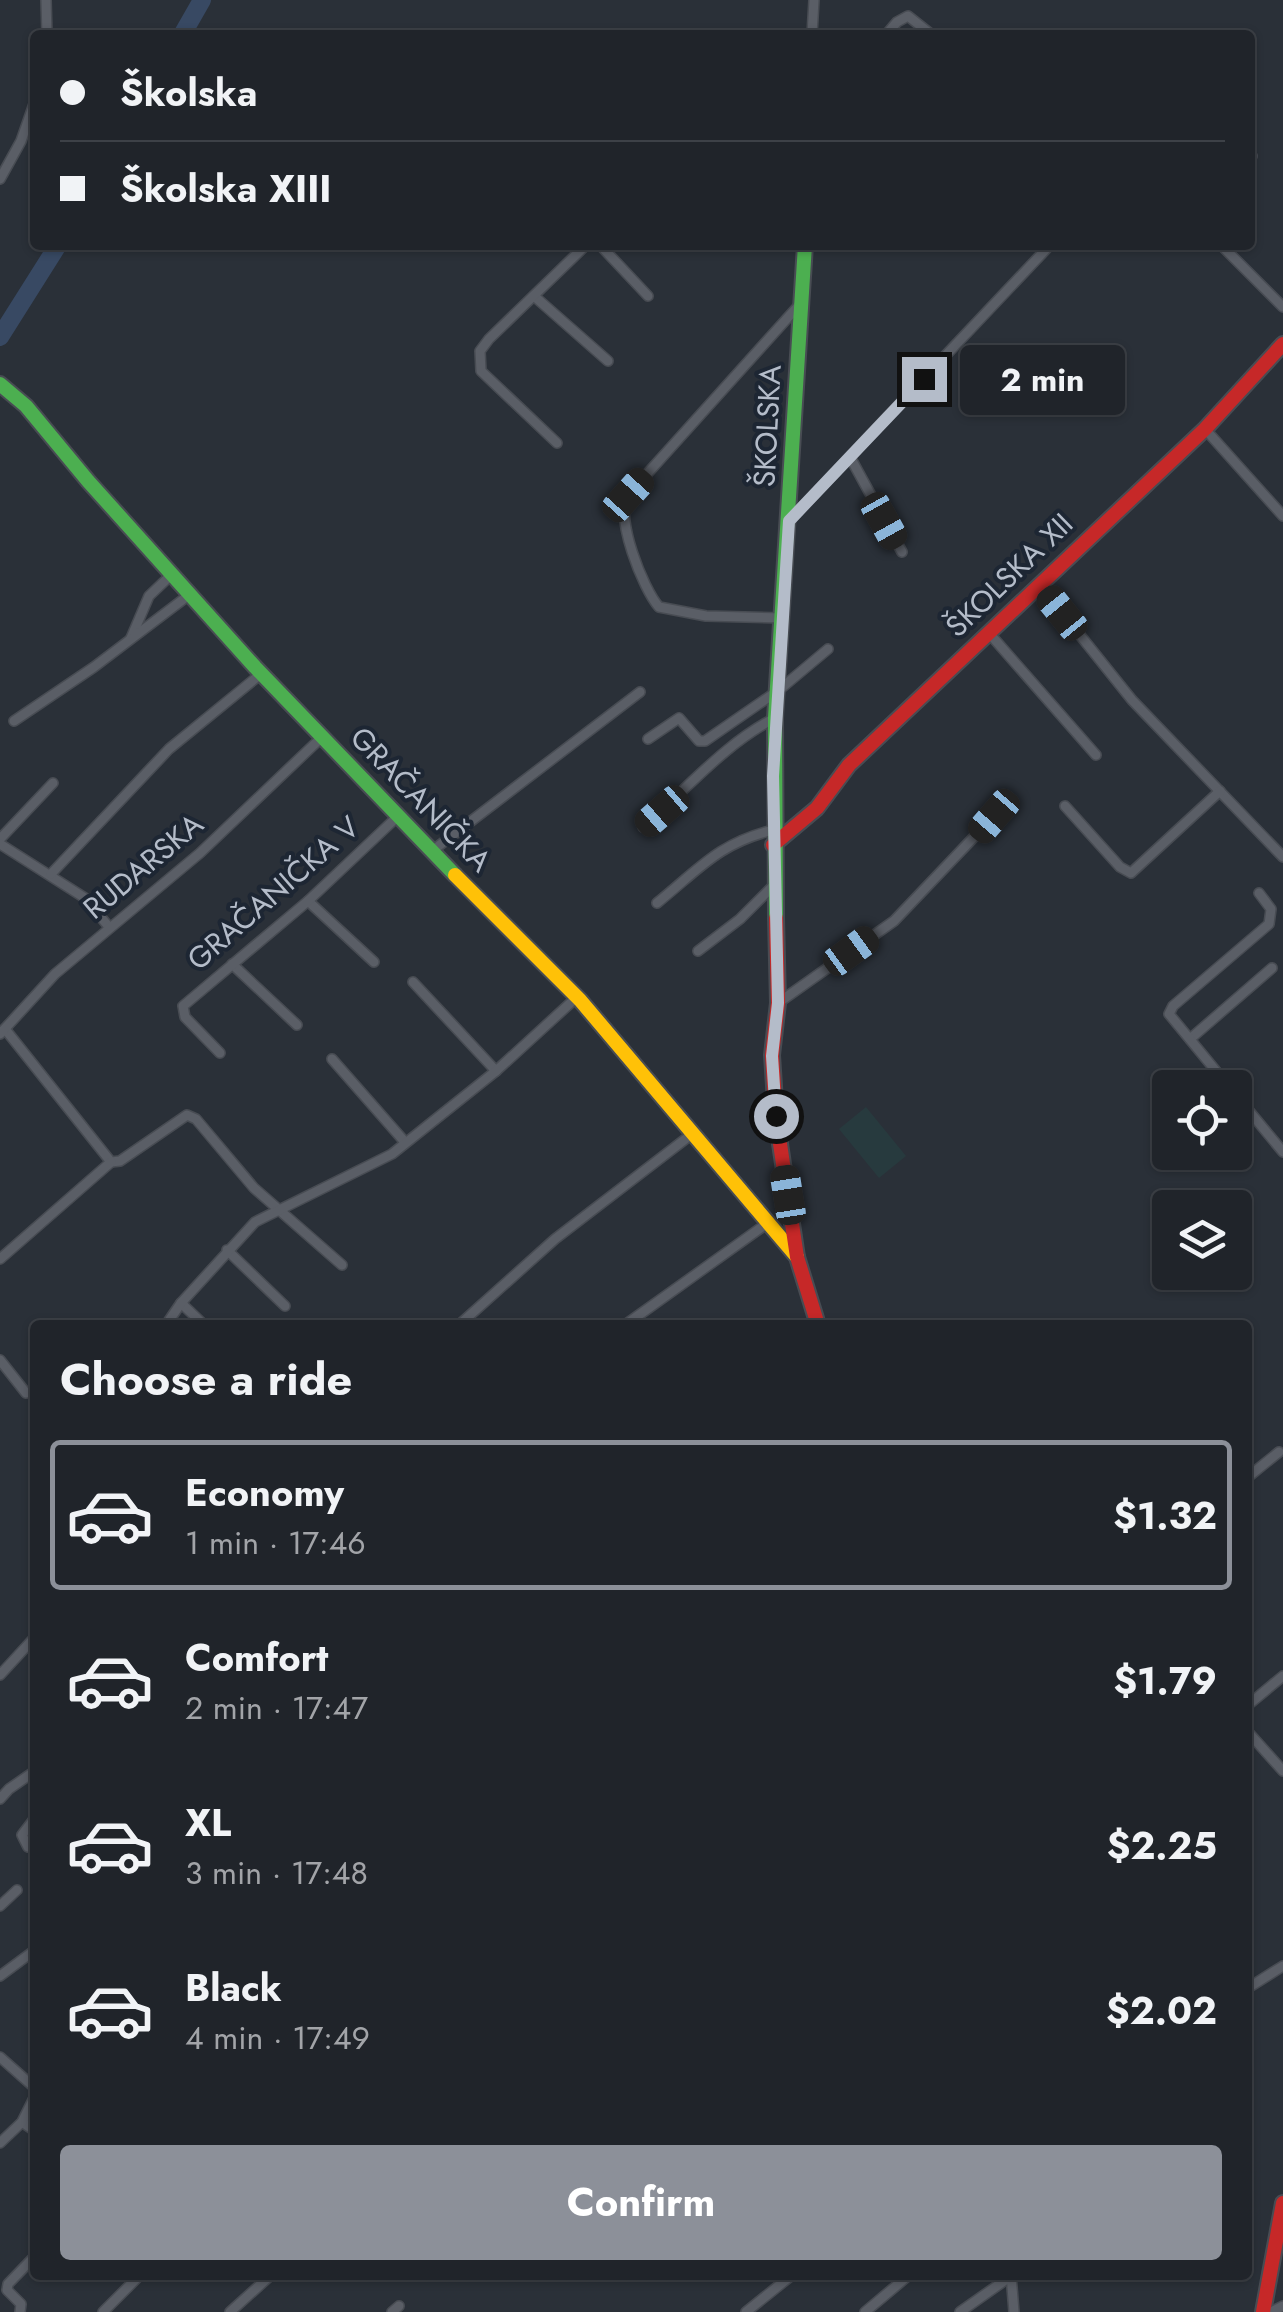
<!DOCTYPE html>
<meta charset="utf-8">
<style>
:root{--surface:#20242a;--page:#2d3036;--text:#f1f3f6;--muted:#a2a4a8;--line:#3d4147;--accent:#8c9099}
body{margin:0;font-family:Jost,sans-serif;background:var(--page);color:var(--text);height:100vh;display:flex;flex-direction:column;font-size:38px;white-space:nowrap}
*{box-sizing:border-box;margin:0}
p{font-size:32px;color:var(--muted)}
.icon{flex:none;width:55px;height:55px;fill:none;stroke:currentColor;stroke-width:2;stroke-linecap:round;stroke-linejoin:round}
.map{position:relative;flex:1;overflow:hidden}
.details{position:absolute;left:30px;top:1320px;width:1222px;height:960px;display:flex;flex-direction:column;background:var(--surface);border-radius:10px;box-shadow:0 2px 8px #0004,0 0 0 2px var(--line)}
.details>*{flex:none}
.hud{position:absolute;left:30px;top:30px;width:1225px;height:220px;border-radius:10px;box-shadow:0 2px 8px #0004,0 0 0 2px var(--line);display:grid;align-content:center;height:220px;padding:0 30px;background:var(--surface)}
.controls{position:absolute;left:1152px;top:1070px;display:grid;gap:20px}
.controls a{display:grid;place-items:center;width:100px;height:100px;border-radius:10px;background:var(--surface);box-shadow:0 2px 8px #0004,0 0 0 2px var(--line);font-size:50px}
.end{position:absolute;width:45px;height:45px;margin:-22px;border:12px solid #b4bcc9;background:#111;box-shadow:0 0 0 5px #111}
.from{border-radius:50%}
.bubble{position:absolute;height:70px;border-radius:10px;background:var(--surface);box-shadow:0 2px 8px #0004,0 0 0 2px var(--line);font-size:32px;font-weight:700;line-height:70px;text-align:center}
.car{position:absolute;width:30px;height:60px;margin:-30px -15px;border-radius:12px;box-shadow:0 0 8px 2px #0007;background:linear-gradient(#222 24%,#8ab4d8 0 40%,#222 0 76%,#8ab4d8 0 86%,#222 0)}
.hud b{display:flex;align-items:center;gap:35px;height:95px;font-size:38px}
.hud b+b{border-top:2px solid var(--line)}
.hud i{width:25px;height:25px;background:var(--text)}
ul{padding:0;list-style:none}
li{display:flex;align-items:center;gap:30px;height:150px;margin:0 20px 15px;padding:0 10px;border:5px solid transparent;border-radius:10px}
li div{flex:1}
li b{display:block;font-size:38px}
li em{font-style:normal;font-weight:700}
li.current{border-color:var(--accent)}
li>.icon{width:90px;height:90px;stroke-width:1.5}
h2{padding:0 30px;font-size:45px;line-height:120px}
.button{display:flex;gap:20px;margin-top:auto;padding:20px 30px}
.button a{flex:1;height:115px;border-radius:10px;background:var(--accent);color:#fff;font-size:40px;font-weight:700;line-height:115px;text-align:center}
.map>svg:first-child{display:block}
</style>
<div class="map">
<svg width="1283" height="2312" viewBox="0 0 1283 2312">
<rect width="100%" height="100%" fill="#2a3038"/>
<polygon fill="#273a3e" points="866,1107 906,1156 879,1178 839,1129"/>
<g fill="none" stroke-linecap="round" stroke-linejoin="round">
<g stroke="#384963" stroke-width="18">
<polyline points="182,35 202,0"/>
<polyline points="0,337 58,245"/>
</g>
<defs>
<g id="street">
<polyline points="46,0 47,35"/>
<polyline points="812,35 814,0"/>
<polyline points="886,35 897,22 908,16 932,35"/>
<polyline points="1250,153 1252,156"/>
<polyline points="0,179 21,141 35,101"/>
<polyline points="600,245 648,296"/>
<polyline points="1221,245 1283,307"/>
<polyline points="534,296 608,361"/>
<polyline points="1205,429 1283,516"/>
<polyline points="557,443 481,371 480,351 489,339 586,245"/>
<polyline points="850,457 902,552"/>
<polyline points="789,521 1050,245"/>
<polyline points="1039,584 1132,700 1283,857"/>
<path d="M782,618L706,616L659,607C643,589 614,516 628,495L801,303"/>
<polyline points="989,633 1096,755"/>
<polyline points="131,638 149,596 171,575"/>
<polyline points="14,721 94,667 189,595"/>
<polyline points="648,739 679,718 699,741 705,741 779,690 828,649"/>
<polyline points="1065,806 1120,867 1131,873 1220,791"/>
<path d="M643,827C686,790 724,744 775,718"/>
<polyline points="0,839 53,783"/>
<polyline points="0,844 85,898 109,927"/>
<polyline points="432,851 640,692"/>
<polyline points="51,874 169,749 262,673"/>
<polyline points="308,901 374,962"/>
<path d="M657,903C699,869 719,843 773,830"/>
<polyline points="698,951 740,919 774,885"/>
<polyline points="232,964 297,1025"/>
<polyline points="413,982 496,1071"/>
<polyline points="778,1003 894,921 994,816"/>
<polyline points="5,1029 111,1162 120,1161 187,1115 196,1119 254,1188 342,1265"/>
<polyline points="0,1034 55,974 200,853 322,737"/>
<polyline points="1190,1039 1272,968"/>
<polyline points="220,1053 185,1017 183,1006 308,901 397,817"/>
<polyline points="332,1059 404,1141"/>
<polyline points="1230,1088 1169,1014 1173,1006 1269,924 1271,909 1259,893"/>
<polyline points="1235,1094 1283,1152"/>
<polyline points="227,1250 285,1306"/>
<polyline points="0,1259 111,1162"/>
<polyline points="181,1303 204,1325"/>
<polyline points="166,1325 181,1303 255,1222 392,1154 496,1071 577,997"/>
<polyline points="459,1325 555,1239 692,1134"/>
<polyline points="625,1325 769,1222"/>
<polyline points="0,1360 26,1393"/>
<polyline points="1248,1477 1279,1452"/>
<polyline points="0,1675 35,1637"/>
<polyline points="1248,1705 1283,1676"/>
<polyline points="1248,1732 1283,1771"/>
<polyline points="0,1799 9,1789 35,1771"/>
<polyline points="28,1847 22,1835 35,1818"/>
<polyline points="0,1906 17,1890"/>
<polyline points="0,1976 35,1950"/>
<polyline points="1248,1988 1283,1966"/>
<polyline points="0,2057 35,2088"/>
<polyline points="22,2122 35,2131"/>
<polyline points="0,2143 22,2122 35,2096"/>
<polyline points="1011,2275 1014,2312"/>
<polyline points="20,2312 21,2304 7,2290 8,2284 35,2256"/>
<polyline points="103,2312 140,2275"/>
<polyline points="230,2312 271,2275"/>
<polyline points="392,2312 399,2306"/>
<polyline points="746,2312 792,2275"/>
<polyline points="865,2312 909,2275"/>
<polyline points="960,2312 1011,2276"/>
<polyline points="1271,2312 1283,2306"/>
</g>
<g id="fast">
<polyline points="0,384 26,406 88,481 255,667 455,875"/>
<polyline points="776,918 775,718 805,245"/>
</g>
<polyline id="slow" points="455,875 580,1000 797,1257"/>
<g id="jam">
<polyline points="773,845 817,808 849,765 1205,429 1283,344"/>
<polyline points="776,918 778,1003 772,1055 776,1117 797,1257 818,1325"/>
<polyline points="1263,2312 1283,2203"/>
</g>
</defs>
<use href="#street" stroke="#484c53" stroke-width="12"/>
<use href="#fast" stroke="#484c53" stroke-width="18"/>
<use href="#slow" stroke="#484c53" stroke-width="18"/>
<use href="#jam" stroke="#484c53" stroke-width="18"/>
<use href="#street" stroke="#5a5e66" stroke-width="9"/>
<use href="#fast" stroke="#4caf50" stroke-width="14"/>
<use href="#slow" stroke="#ffc107" stroke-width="14"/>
<use href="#jam" stroke="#c62828" stroke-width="14"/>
</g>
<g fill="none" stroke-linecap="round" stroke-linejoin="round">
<polyline stroke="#b4bcc9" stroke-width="12" points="776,1116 772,1056 778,1003 773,776 789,521 924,379"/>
</g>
<g text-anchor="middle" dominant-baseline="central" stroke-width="8" stroke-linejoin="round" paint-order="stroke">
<g font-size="30" fill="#b4bcc9" stroke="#1d2633">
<text transform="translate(767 426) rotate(-87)">ŠKOLSKA</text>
<text transform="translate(1009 575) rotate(-44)">ŠKOLSKA XII</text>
<text transform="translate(421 799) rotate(46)">GRAČANIČKA</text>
<text transform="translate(143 866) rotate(-40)">RUDARSKA</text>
<text transform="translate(273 893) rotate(-41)">GRAČANIČKA V</text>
</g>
</g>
</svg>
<div class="controls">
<a><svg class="icon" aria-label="locate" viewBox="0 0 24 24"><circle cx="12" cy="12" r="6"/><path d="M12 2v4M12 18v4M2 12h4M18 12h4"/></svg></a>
<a><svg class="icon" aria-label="layers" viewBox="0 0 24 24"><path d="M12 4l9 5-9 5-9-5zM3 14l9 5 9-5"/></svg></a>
</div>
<i class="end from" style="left:776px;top:1116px"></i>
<i class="end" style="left:924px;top:379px"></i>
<div class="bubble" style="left:960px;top:345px;width:165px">2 min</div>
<i class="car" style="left:628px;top:495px;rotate:42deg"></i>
<i class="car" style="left:884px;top:521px;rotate:151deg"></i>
<i class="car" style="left:1062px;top:613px;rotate:321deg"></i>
<i class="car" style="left:662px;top:811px;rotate:229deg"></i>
<i class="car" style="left:994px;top:816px;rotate:221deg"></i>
<i class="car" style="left:851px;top:951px;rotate:54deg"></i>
<i class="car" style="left:788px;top:1195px;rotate:351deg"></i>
<div class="hud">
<b><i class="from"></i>Školska</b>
<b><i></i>Školska XIII</b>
</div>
<section class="details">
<h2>Choose a ride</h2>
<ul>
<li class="current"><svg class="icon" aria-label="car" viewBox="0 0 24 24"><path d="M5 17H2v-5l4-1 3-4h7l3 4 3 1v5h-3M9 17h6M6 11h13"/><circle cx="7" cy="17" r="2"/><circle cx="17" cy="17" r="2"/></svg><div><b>Economy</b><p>1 min · 17:46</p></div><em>$1.32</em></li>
<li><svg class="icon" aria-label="car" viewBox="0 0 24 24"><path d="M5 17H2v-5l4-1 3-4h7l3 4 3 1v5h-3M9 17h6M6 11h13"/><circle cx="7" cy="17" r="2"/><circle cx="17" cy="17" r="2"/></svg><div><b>Comfort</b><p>2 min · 17:47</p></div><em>$1.79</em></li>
<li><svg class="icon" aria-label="car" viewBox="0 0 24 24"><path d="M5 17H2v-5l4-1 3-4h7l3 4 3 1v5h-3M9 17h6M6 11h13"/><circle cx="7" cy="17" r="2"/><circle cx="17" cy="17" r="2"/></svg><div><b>XL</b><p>3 min · 17:48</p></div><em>$2.25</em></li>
<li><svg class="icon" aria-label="car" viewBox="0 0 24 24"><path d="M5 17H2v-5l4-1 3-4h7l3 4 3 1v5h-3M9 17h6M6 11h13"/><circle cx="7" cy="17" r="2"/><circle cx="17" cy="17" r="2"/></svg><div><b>Black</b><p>4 min · 17:49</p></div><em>$2.02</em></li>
</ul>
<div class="button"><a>Confirm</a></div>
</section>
</div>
